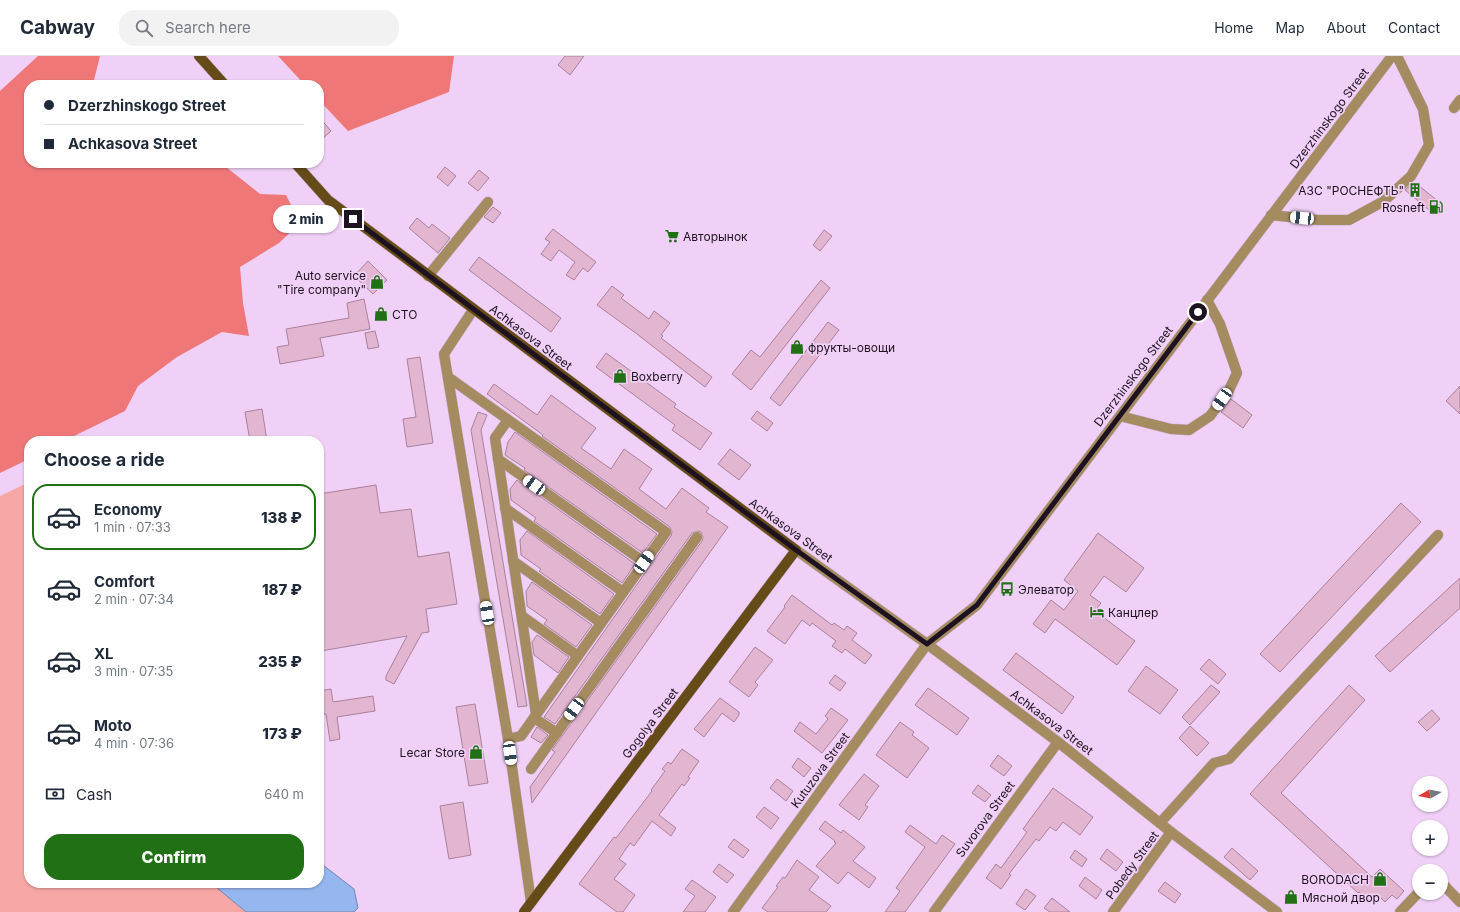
<!DOCTYPE html>
<meta charset="utf-8">
<style>
:root{--surface:#fff;--page:#f2f2f3;--text:#1f2937;--muted:#747a83;--line:#e0e1e3;--accent:#217015}
body{margin:0;font-family:Inter,sans-serif;background:var(--page);color:var(--text);height:100vh;display:flex;flex-direction:column;font-size:15px;white-space:nowrap}
*{box-sizing:border-box;margin:0}
p{font-size:13px;color:var(--muted)}
.icon{flex:none;width:22px;height:22px;fill:none;stroke:currentColor;stroke-width:2;stroke-linecap:round;stroke-linejoin:round}
.map{position:relative;flex:1;overflow:hidden}
.drawer{position:absolute;left:24px;top:380px;width:300px;height:452px;display:flex;flex-direction:column;background:var(--surface);border-radius:16px;box-shadow:0 1px 3px #0004}
.drawer>*{flex:none}
.guide{position:absolute;left:24px;top:24px;width:300px;height:88px;border-radius:16px;box-shadow:0 1px 3px #0004;display:grid;align-content:center;height:88px;padding:0 20px;background:var(--surface)}
.needle{width:26px;rotate:261deg}
.buttons{position:absolute;left:1412px;top:720px;display:grid;gap:8px}
.buttons a{display:grid;place-items:center;width:36px;height:36px;border-radius:50%;background:var(--surface);box-shadow:0 1px 3px #0004;font-size:20px}
.end{position:absolute;width:18px;height:18px;margin:-9px;border:5px solid #1e1220;background:#fff;box-shadow:0 0 0 2px #fff}
.from{border-radius:50%}
.bubble{position:absolute;height:28px;border-radius:14px;background:var(--surface);box-shadow:0 1px 3px #0004;font-size:13px;font-weight:800;line-height:28px;text-align:center}
.car{position:absolute;width:12px;height:24px;margin:-12px -6px;border-radius:5px;box-shadow:0 0 3px 1px #0007;background:linear-gradient(#fff 24%,#345 0 40%,#fff 0 76%,#345 0 86%,#fff 0)}
.guide b{display:flex;align-items:center;gap:14px;height:38px;font-size:15px}
.guide b+b{border-top:1px solid var(--line)}
.guide i{width:10px;height:10px;background:var(--text)}
ul{padding:0;list-style:none}
li{display:flex;align-items:center;gap:12px;height:66px;margin:0 8px 6px;padding:0 12px;border:2px solid transparent;border-radius:16px}
li div{flex:1}
li b{display:block;font-size:15px}
li em{font-style:normal;font-weight:800}
li.selected{border-color:var(--accent)}
li>.icon{width:36px;height:36px;stroke-width:1.5}
h2{padding:0 20px;font-size:18px;line-height:48px}
.pay{display:flex;align-items:center;gap:10px;height:44px;padding:0 20px;font-size:15px}
.pay p{margin-inline-start:auto}
.cta{display:flex;gap:8px;margin-top:auto;padding:8px 20px}
.cta a{flex:1;height:46px;border-radius:16px;background:var(--accent);color:#fff;font-size:16px;font-weight:800;line-height:46px;text-align:center}
header{display:flex;align-items:center;gap:24px;box-sizing:border-box;height:56px;padding:0 20px;background:var(--surface);border-bottom:1px solid var(--line)}
header strong{font-size:19px}
nav{display:flex;gap:22px;margin-inline-start:auto;font-size:14px}
.search{width:280px;height:36px;background:var(--page);display:flex;align-items:center;gap:10px;box-sizing:border-box;padding:0 14px;border-radius:16px;color:var(--muted);font-size:15px}
.map>svg:first-child{display:block}
</style>
<header>
<strong>Cabway</strong>
<div class="search"><svg class="icon" aria-label="search" viewBox="0 0 24 24"><circle cx="10" cy="10" r="6"/><path d="M15 15l6 6"/></svg>Search here</div>
<nav><a>Home</a><a>Map</a><a>About</a><a>Contact</a></nav>
</header>
<div class="map">
<svg width="1460" height="856" viewBox="0 0 1460 856">
<rect width="100%" height="100%" fill="#f0d0f6"/>
<polygon fill="#f7a7a5" points="29,427 29,827 247,827 264,856 0,856 0,440 21,430"/>
<g fill="#ef7777">
<polygon points="38,0 100,0 93,28 96,29 29,29 29,107 221,107 260,138 286,139 300,167 279,187 240,211 243,247 249,280 222,276 177,301 138,330 125,355 64,385 29,385 29,403 0,417 0,35"/>
<polygon points="278,0 454,0 449,36 348,75 319,44 319,29 305,29"/>
</g>
<polygon fill="#95b6ef" stroke="#7185b1" points="319,806 354,833 358,852 354,856 246,856 216,831 208,827 319,827"/>
<g fill="#e2b5d1" stroke="#ab819b">
<polygon points="565,0 584,0 570,19 558,9"/>
<polygon points="319,61 331,75 319,86"/>
<polygon points="445,111 456,120 448,130 437,121"/>
<polygon points="479,114 489,122 478,135 468,127"/>
<polygon points="1414,126 1443,149 1435,159 1405,134"/>
<polygon points="493,151 501,157 493,167 484,161"/>
<polygon points="417,162 429,172 432,168 450,182 438,197 409,172"/>
<polygon points="553,173 596,206 588,216 583,212 574,224 566,219 575,206 559,194 551,205 541,198 550,186 545,183"/>
<polygon points="824,174 832,180 820,195 813,189"/>
<polygon points="479,201 561,262 551,276 469,214"/>
<polygon points="368,205 387,224 373,238 354,220"/>
<polygon points="821,224 830,232 751,334 732,318 751,294 760,301"/>
<polygon points="612,230 624,239 621,242 649,263 654,255 670,267 661,279 663,280 661,282 712,321 705,331 637,278 597,249"/>
<polygon points="364,243 370,273 320,282 324,300 280,308 277,291 289,289 286,273 349,262 347,247"/>
<polygon points="828,266 839,274 780,350 770,342"/>
<polygon points="375,275 379,291 368,293 365,277"/>
<polygon points="606,297 676,348 674,351 712,377 700,394 672,374 675,369 596,311"/>
<polygon points="420,301 433,387 407,391 403,363 416,361 407,303"/>
<polygon points="494,328 537,359 551,339 596,372 581,392 611,413 624,393 652,413 639,433 666,453 682,432 709,452 706,456 728,471 532,747 530,731 555,696 552,694 702,485 703,481 701,476 698,475 692,477 555,668 544,661 671,480 672,476 670,471 542,380 543,379 487,338"/>
<polygon points="1460,330 1460,358 1446,345"/>
<polygon points="1231,343 1252,359 1243,372 1221,356"/>
<polygon points="262,353 267,385 250,385 245,356"/>
<polygon points="757,355 773,367 767,375 751,363"/>
<polygon points="478,356 487,359 481,374 527,650 518,651 471,374"/>
<polygon points="515,376 657,478 643,497 524,414 525,412 505,399 508,386"/>
<polygon points="730,393 751,409 739,424 718,408"/>
<polygon points="517,424 635,508 622,527 534,465 536,462 511,444 510,433"/>
<polygon points="376,429 380,457 411,453 418,501 449,496 457,548 426,553 429,576 422,577 394,628 386,624 386,620 407,580 321,595 319,582 319,438"/>
<polygon points="1401,447 1421,466 1280,616 1260,598"/>
<polygon points="527,475 614,538 600,558 539,515 541,513 521,499 520,484"/>
<polygon points="1098,477 1144,512 1126,536 1104,520 1090,539 1101,547 1095,555 1135,585 1117,609 1055,563 1045,577 1033,568 1051,544 1064,554 1078,535 1064,524"/>
<polygon points="1460,522 1460,552 1390,616 1375,600"/>
<polygon points="532,526 592,569 576,591 544,568 547,564 527,550 526,535"/>
<polygon points="792,539 832,569 834,567 844,574 847,570 857,577 852,584 872,599 865,608 845,593 842,597 832,590 836,585 812,567 810,570 802,564 785,588 767,575 785,551 784,550"/>
<polygon points="537,579 569,601 558,617 534,599 532,586"/>
<polygon points="755,591 773,604 755,626 758,629 749,641 729,626"/>
<polygon points="1016,597 1074,641 1062,658 1003,614"/>
<polygon points="1209,603 1226,618 1218,628 1200,613"/>
<polygon points="1146,610 1178,634 1160,658 1128,635"/>
<polygon points="835,619 846,627 840,635 829,627"/>
<polygon points="1211,629 1220,636 1190,669 1182,661"/>
<polygon points="1349,629 1365,644 1281,737 1372,821 1380,813 1404,835 1397,843 1392,839 1385,846 1380,841 1373,848 1359,836 1358,837 1250,738"/>
<polygon points="928,632 969,662 957,679 915,649"/>
<polygon points="331,633 333,646 373,640 375,655 337,661 340,683 330,685 326,658 322,658 319,635"/>
<polygon points="720,642 739,656 739,659 734,666 722,657 704,681 694,673"/>
<polygon points="475,648 488,727 469,730 456,651"/>
<polygon points="831,652 848,664 822,697 794,675 800,666 816,678 828,663 825,660"/>
<polygon points="1432,654 1440,663 1427,675 1418,666"/>
<polygon points="900,666 914,676 912,679 929,692 907,722 876,699"/>
<polygon points="1190,670 1209,687 1197,700 1179,682"/>
<polygon points="537,671 548,679 541,687 531,681"/>
<polygon points="682,693 699,705 688,721 690,722 684,730 682,728 659,759 676,772 671,780 652,765 634,790 630,787 619,803 626,808 614,823 635,839 623,856 617,856 579,828 614,781 616,782 652,735 651,734 665,715 662,713 668,706 671,708"/>
<polygon points="998,699 1012,710 1004,720 990,710"/>
<polygon points="798,702 811,712 804,721 792,711"/>
<polygon points="864,718 879,730 865,749 868,751 859,764 839,749"/>
<polygon points="777,723 793,735 786,745 770,732"/>
<polygon points="978,729 991,739 985,746 972,737"/>
<polygon points="1053,732 1093,761 1080,779 1063,766 1056,775 1050,771 1039,785 1036,783 1009,818 1011,819 1001,833 986,822 996,808 1001,812 1027,776 1023,773"/>
<polygon points="463,746 471,799 449,803 440,750"/>
<polygon points="764,751 779,762 771,773 756,761"/>
<polygon points="825,765 841,777 843,774 865,791 853,805 876,822 869,832 848,816 838,828 816,810 836,787 834,786 835,785 819,773"/>
<polygon points="910,769 936,788 942,779 955,788 905,856 885,856 900,835 896,832 925,791 905,776"/>
<polygon points="734,783 749,794 743,802 728,791"/>
<polygon points="1232,792 1258,815 1250,824 1224,801"/>
<polygon points="1107,793 1123,806 1116,815 1100,803"/>
<polygon points="1075,794 1087,803 1082,811 1070,802"/>
<polygon points="797,804 819,821 809,834 831,850 826,856 768,856 762,852 778,831 776,830 783,821 785,822"/>
<polygon points="719,808 734,819 727,827 713,816"/>
<polygon points="1085,821 1102,834 1096,843 1079,830"/>
<polygon points="692,824 716,841 705,856 683,856 695,840 685,833"/>
<polygon points="1165,826 1181,838 1175,847 1158,835"/>
<polygon points="1026,833 1036,840 1025,854 1016,848"/>
<polygon points="1052,842 1070,856 1050,856 1044,852"/>
</g>
<g fill="none" stroke-linecap="round" stroke-linejoin="round">
<defs>
<g id="minor">
<polyline points="1454,52 1460,44"/>
<polyline points="1271,159 1318,164 1349,164 1384,145 1411,120 1429,89 1423,53 1397,0"/>
<polyline points="428,220 488,146"/>
<polyline points="473,254 444,298 508,683 531,846"/>
<polyline points="448,321 666,476 521,680 508,683"/>
<polyline points="1120,360 1171,373 1189,374 1210,360 1229,334 1237,317 1220,268 1207,244"/>
<polyline points="508,364 495,382 536,658"/>
<polyline points="498,403 644,506"/>
<polyline points="505,452 623,536"/>
<polyline points="796,494 927,588 1058,686 1171,776 1277,856"/>
<polyline points="513,505 601,567"/>
<polyline points="522,560 578,600"/>
<polyline points="534,662 557,677"/>
<polyline points="531,713 697,481"/>
<polyline points="1160,767 1214,707 1229,703 1438,479"/>
<polyline points="1441,826 1460,846"/>
<polyline points="733,856 927,588 977,549 1392,0"/>
<polyline points="934,856 1058,686"/>
<polyline points="1113,856 1171,776"/>
<polyline points="1400,856 1419,836"/>
</g>
<g id="major">
<polyline points="199,0 225,29"/>
<polyline points="295,107 328,144 796,494 524,856"/>
</g>
</defs>
<use href="#minor" stroke="#caaecf" stroke-width="11"/>
<use href="#major" stroke="#caaecf" stroke-width="11"/>
<use href="#minor" stroke="#a48b60" stroke-width="10"/>
<use href="#major" stroke="#654b17" stroke-width="10"/>
</g>
<g fill="none" stroke-linecap="round" stroke-linejoin="round">
<polyline stroke="#1e1220" stroke-width="5" points="353,163 796,494 927,588 977,549 1198,256"/>
</g>
<defs>
<symbol id="building-bare" viewBox="-9 -9 18 18"><path d="M-4-6H4V6H1V3H-1V6H-4ZM-2.5-4.3h1.7v1.8h-1.7ZM.8-4.3h1.7v1.8H.8ZM-2.5-1h1.7V.8h-1.7ZM.8-1h1.7V.8H.8Z" fill="#217015" stroke="#f0d0f6" stroke-width="2.5" paint-order="stroke"/></symbol>
<symbol id="fuel-bare" viewBox="-9 -9 18 18"><path d="M-5.5-6h7V0h2V4h1.3V-2.5L3-4.5l.8-.8L6-3V5H2.5V1h-1V6h-7ZM-4.2-4.7v3.2H.2V-4.7Z" fill="#217015" stroke="#f0d0f6" stroke-width="2.5" paint-order="stroke"/></symbol>
<symbol id="supermarket-bare" viewBox="-9 -9 18 18"><path d="M-6-5.5h2.5l.6 2H6L4.5 2H-2.5L-4.4-4H-6ZM-1.5 3.2a1.3 1.3 0 1 0 .1 0ZM3 3.2a1.3 1.3 0 1 0 .1 0Z" fill="#217015" stroke="#f0d0f6" stroke-width="2.5" paint-order="stroke"/></symbol>
<symbol id="shop-bare" viewBox="-9 -9 18 18"><path d="M-5-2.5h2.3a2.7 3.5 0 0 1 5.4 0H5L5.5 6h-11ZM-1.5-2.5h3a1.5 2.3 0 0 0-3 0Z" fill="#217015" stroke="#f0d0f6" stroke-width="2.5" paint-order="stroke"/></symbol>
<symbol id="bus-bare" viewBox="-9 -9 18 18"><path d="M-5-6H5V4H4V6H2V4H-2V6H-4V4H-5ZM-3.5-4V0h7V-4ZM-3.5 1.2v1.5H-2V1.2ZM2 1.2v1.5H3.5V1.2Z" fill="#217015" stroke="#f0d0f6" stroke-width="2.5" paint-order="stroke"/></symbol>
<symbol id="hotel-bare" viewBox="-9 -9 18 18"><path d="M-6-4.5h1.5V1H6V5H4.5V3h-9V5H-6ZM-4 0a1.8 1.8 0 1 1 3.6 0ZM.5 0V-2.5h3Q6-2.5 6 0Z" fill="#217015" stroke="#f0d0f6" stroke-width="2.5" paint-order="stroke"/></symbol>
</defs>
<g fill-rule="evenodd">
<use href="#building-bare" x="1405" y="124" width="20" height="20"/>
<use href="#fuel-bare" x="1426" y="141" width="20" height="20"/>
<use href="#supermarket-bare" x="662" y="170" width="20" height="20"/>
<use href="#shop-bare" x="367" y="216" width="20" height="20"/>
<use href="#shop-bare" x="371" y="248" width="20" height="20"/>
<use href="#shop-bare" x="787" y="281" width="20" height="20"/>
<use href="#shop-bare" x="610" y="310" width="20" height="20"/>
<use href="#bus-bare" x="997" y="523" width="20" height="20"/>
<use href="#hotel-bare" x="1087" y="546" width="20" height="20"/>
<use href="#shop-bare" x="466" y="686" width="20" height="20"/>
<use href="#shop-bare" x="1370" y="813" width="20" height="20"/>
<use href="#shop-bare" x="1281" y="831" width="20" height="20"/>
</g>
<g text-anchor="middle" dominant-baseline="central" stroke-width="3.5" stroke-linejoin="round" paint-order="stroke">
<g font-size="12" fill="#1e1220" stroke="#f0d0f6">
<text transform="translate(1329 62) rotate(-53)">Dzerzhinskogo Street</text>
<text transform="translate(531 281) rotate(37)">Achkasova Street</text>
<text transform="translate(1133 320) rotate(-53)">Dzerzhinskogo Street</text>
<text transform="translate(791 474) rotate(36)">Achkasova Street</text>
<text transform="translate(1052 666) rotate(37)">Achkasova Street</text>
<text transform="translate(650 667) rotate(-53)">Gogolya Street</text>
<text transform="translate(820 714) rotate(-54)">Kutuzova Street</text>
<text transform="translate(985 763) rotate(-54)">Suvorova Street</text>
<text transform="translate(1132 809) rotate(-54)">Pobedy Street</text>
</g>
<g font-size="12" fill="#1e1220" stroke="#f0d0f6" text-anchor="start">
<text x="1404" y="134" text-anchor="end">АЗС "РОСНЕФТЬ"</text>
<text x="1425" y="151" text-anchor="end">Rosneft</text>
<text x="683" y="180">Авторынок</text>
<text x="366" y="219" text-anchor="end">Auto service<tspan x="366" dy="14">"Tire company"</tspan></text>
<text x="392" y="258">СТО</text>
<text x="808" y="291">фрукты-овощи</text>
<text x="631" y="320">Boxberry</text>
<text x="1018" y="533">Элеватор</text>
<text x="1108" y="556">Канцлер</text>
<text x="465" y="696" text-anchor="end">Lecar Store</text>
<text x="1369" y="823" text-anchor="end">BORODACH</text>
<text x="1302" y="841">Мясной двор</text>
</g>
</g>
</svg>
<div class="buttons">
<a><svg class="needle" viewBox="-14 -14 28 28"><path d="M0-13l5 13h-10z" fill="#e53935"/><path d="M0 13l5-13h-10z" fill="#747a83"/></svg></a>
<a>+</a>
<a>−</a>
</div>
<i class="end from" style="left:1198px;top:256px"></i>
<i class="end" style="left:353px;top:163px"></i>
<div class="bubble" style="left:273px;top:149px;width:66px">2 min</div>
<i class="car" style="left:1302px;top:162px;rotate:276deg"></i>
<i class="car" style="left:1222px;top:343px;rotate:215deg"></i>
<i class="car" style="left:534px;top:429px;rotate:305deg"></i>
<i class="car" style="left:644px;top:506px;rotate:35deg"></i>
<i class="car" style="left:487px;top:557px;rotate:351deg"></i>
<i class="car" style="left:574px;top:653px;rotate:216deg"></i>
<i class="car" style="left:510px;top:697px;rotate:172deg"></i>
<div class="guide">
<b><i class="from"></i>Dzerzhinskogo Street</b>
<b><i></i>Achkasova Street</b>
</div>
<section class="drawer">
<h2>Choose a ride</h2>
<ul>
<li class="selected"><svg class="icon" aria-label="car" viewBox="0 0 24 24"><path d="M5 17H2v-5l4-1 3-4h7l3 4 3 1v5h-3M9 17h6M6 11h13"/><circle cx="7" cy="17" r="2"/><circle cx="17" cy="17" r="2"/></svg><div><b>Economy</b><p>1 min · 07:33</p></div><em>138 ₽</em></li>
<li><svg class="icon" aria-label="car" viewBox="0 0 24 24"><path d="M5 17H2v-5l4-1 3-4h7l3 4 3 1v5h-3M9 17h6M6 11h13"/><circle cx="7" cy="17" r="2"/><circle cx="17" cy="17" r="2"/></svg><div><b>Comfort</b><p>2 min · 07:34</p></div><em>187 ₽</em></li>
<li><svg class="icon" aria-label="car" viewBox="0 0 24 24"><path d="M5 17H2v-5l4-1 3-4h7l3 4 3 1v5h-3M9 17h6M6 11h13"/><circle cx="7" cy="17" r="2"/><circle cx="17" cy="17" r="2"/></svg><div><b>XL</b><p>3 min · 07:35</p></div><em>235 ₽</em></li>
<li><svg class="icon" aria-label="car" viewBox="0 0 24 24"><path d="M5 17H2v-5l4-1 3-4h7l3 4 3 1v5h-3M9 17h6M6 11h13"/><circle cx="7" cy="17" r="2"/><circle cx="17" cy="17" r="2"/></svg><div><b>Moto</b><p>4 min · 07:36</p></div><em>173 ₽</em></li>
</ul>
<div class="pay"><svg class="icon" aria-label="cash" viewBox="0 0 24 24"><path d="M3 7h18v10H3z"/><circle cx="12" cy="12" r="2"/></svg>Cash<p>640 m</p></div>
<div class="cta"><a>Confirm</a></div>
</section>
</div>
